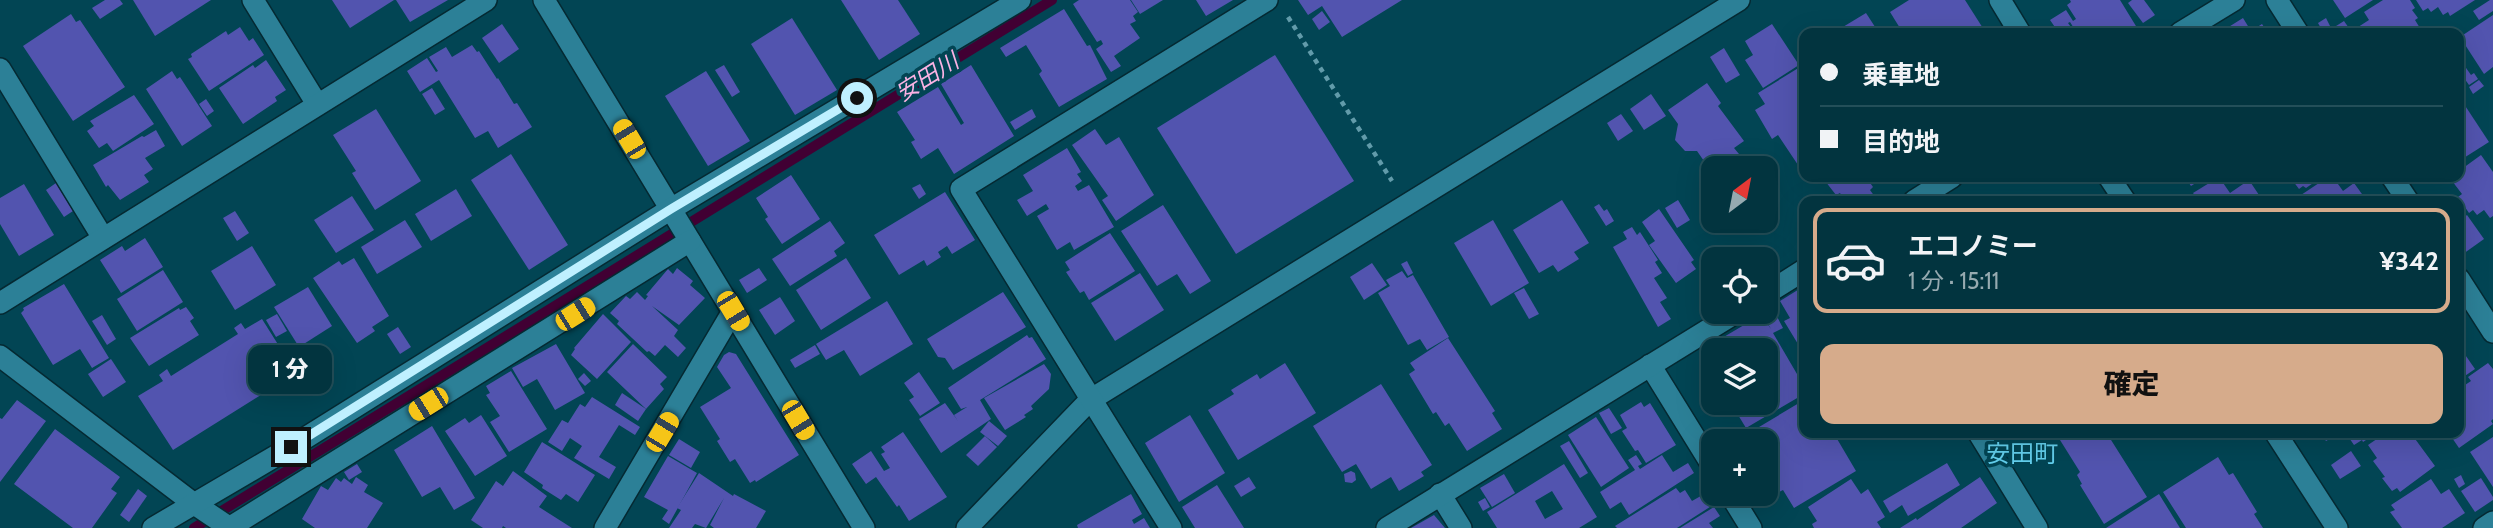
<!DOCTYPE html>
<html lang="ja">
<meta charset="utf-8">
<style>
:root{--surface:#02343f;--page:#0c3c46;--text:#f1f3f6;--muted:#96aab0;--line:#234f59;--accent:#d6ab8b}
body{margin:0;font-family:Cabin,"Noto Sans JP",sans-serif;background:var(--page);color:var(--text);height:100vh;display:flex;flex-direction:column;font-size:26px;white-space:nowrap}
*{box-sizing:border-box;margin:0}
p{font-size:23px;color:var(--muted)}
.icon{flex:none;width:38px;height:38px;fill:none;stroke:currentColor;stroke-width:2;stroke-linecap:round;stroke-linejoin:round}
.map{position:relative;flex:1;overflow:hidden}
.details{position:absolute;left:1799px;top:196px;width:665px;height:242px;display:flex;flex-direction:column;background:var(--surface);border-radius:14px;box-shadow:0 7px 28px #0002,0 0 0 2px var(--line)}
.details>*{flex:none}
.guide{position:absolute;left:1799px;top:28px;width:665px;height:154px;border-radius:14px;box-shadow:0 7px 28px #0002,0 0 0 2px var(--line);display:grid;align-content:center;height:154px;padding:0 21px;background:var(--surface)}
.needle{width:46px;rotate:32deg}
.fabs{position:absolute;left:1701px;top:156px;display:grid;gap:14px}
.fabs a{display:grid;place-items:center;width:77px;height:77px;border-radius:14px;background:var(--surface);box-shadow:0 7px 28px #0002,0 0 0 2px var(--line);font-size:35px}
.end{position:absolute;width:32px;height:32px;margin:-16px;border:9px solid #bff0ff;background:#111;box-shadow:0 0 0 4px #111}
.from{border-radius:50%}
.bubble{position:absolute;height:49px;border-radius:14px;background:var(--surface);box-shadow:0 7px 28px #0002,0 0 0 2px var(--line);font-size:23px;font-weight:800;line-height:49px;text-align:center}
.car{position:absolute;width:21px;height:42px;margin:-21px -10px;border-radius:9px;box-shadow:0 0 5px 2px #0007;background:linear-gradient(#f5c518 24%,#345 0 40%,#f5c518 0 76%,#345 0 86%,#f5c518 0)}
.guide b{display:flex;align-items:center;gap:24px;height:66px;font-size:26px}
.guide b+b{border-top:2px solid var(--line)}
.guide i{width:18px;height:18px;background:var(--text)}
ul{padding:12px 0 0;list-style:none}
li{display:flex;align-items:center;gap:21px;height:105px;margin:0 14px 10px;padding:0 7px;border:4px solid transparent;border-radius:14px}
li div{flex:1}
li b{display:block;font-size:26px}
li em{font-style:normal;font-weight:800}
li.current{border-color:var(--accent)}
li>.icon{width:63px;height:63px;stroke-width:1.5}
.button{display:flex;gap:14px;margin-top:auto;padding:14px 21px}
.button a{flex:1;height:80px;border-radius:14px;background:var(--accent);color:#111;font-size:28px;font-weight:800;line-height:80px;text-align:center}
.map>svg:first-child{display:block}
</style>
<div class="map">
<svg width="2493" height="528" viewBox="0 0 2493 528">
<rect width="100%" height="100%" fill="#024554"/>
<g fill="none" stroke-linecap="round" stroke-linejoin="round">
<polyline stroke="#410033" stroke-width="10" points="194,528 1052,0"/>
</g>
<g fill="#5254af" fill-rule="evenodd">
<polygon points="105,0 120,0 123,4 100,19 92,8"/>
<polygon points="133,0 211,0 155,36"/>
<polygon points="332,0 394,0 350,28"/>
<polygon points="396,0 448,0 410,22"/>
<polygon points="841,0 898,0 920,34 879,60"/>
<polygon points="1079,0 1130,0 1138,12 1133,16 1136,21 1130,24 1140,38 1114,56 1121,66 1111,72 1096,49 1103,44 1101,40 1097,42 1073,4"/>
<polygon points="1131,0 1163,0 1140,14"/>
<polygon points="1196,0 1233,0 1206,16"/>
<polygon points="1298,0 1402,0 1342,37 1322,6 1308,15"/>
<polygon points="1909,0 1965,0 1986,33 1903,33 1890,12"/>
<polygon points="2070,0 2120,0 2139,31 2135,33 2077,33 2070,22 2068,23 2073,30 2068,33 2059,33 2050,20 2066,10 2073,21 2076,19 2067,5 2071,2"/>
<polygon points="2132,0 2144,0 2155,15 2143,23 2128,3"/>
<polygon points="2333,0 2373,0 2345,18"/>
<polygon points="2383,0 2410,0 2415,8 2412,10 2418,18 2415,20 2423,33 2358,33 2355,29 2369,20 2364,12"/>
<polygon points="2416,0 2475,0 2450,16 2448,12 2443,15 2438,7 2431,12 2428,8 2423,11"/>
<polygon points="2490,0 2493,0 2493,11 2479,20 2473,11"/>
<polygon points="1064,9 1087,46 1090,45 1107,79 1059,107 1039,74 1042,71 1026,45 1006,57 1000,48"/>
<polygon points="1322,11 1330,22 1319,30 1312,19"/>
<polygon points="1866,13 1879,33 1833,33"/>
<polygon points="71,14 76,22 80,20 125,87 73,121 23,46"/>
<polygon points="2493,15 2493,67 2484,74 2460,37"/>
<polygon points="792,18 837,90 795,115 751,44"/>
<polygon points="2243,18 2251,31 2262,24 2268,33 2219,33"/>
<polygon points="2326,18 2331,28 2323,32 2318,23"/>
<polygon points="2344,21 2351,31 2348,33 2325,33"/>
<polygon points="502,24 519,49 499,63 482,38"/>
<polygon points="1772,24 1799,65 1763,88 1745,60 1753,55 1745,41"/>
<polygon points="240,27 249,41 253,38 264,55 209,91 188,59 192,57 191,54 226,31 228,35"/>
<polygon points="472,45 477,52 479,51 497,79 498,78 514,104 517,103 532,127 498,148 488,131 475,138 439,80 420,92 407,71 427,58 436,72 438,71 429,57 446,47 452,57"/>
<polygon points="1724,48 1740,75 1726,83 1710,57"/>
<polygon points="1275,55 1354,181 1236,254 1157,128"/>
<polygon points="266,60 286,90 275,97 277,101 243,124 219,88 253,65 255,68"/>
<polygon points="724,65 740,92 732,97 715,70"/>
<polygon points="971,65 1014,136 954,174 938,148 921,159 911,142 915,140 897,112 938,87 961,125 964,123 941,84"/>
<polygon points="2464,65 2471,75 2474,73 2478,79 2469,85 2459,71"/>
<polygon points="1800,67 1804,74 1804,166 1800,168 1778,135 1772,139 1755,110 1765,104 1758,93"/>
<polygon points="172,71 177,79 180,77 212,126 182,146 146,89"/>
<polygon points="706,71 750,141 708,166 665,96"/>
<polygon points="2479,80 2484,86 2473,94 2469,87"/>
<polygon points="1707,83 1721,103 1718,106 1744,141 1734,148 1739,154 1719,168 1713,168 1713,174 1697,151 1685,151 1675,140 1678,124 1668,110"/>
<polygon points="432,88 445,109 435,115 422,94"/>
<polygon points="1651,94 1666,116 1644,130 1630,109"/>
<polygon points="134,95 154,124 113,151 107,143 99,148 87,131 94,126 90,121"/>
<polygon points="2460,98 2489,142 2459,161 2459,99"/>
<polygon points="206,99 214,111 207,116 199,104"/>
<polygon points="376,109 421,181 375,210 352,173 356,171 333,135"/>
<polygon points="1032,109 1036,117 1015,130 1010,122"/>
<polygon points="1621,114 1633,131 1618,141 1607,123"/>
<polygon points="1095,129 1106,145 1119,137 1154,195 1116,221 1102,200 1108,196 1072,145"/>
<polygon points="156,130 165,146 145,158 153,169 144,175 149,182 120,200 108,185 106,187 93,165 142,136 144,137"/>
<polygon points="1067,148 1081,172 1077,174 1082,181 1075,186 1078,191 1089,185 1114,227 1074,250 1070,242 1057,250 1037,216 1049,209 1046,204 1027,216 1017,200 1033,191 1023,175"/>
<polygon points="511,154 568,245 529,270 471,180"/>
<polygon points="2481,155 2493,172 2493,216 2490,218 2484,210 2477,215 2473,210 2469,213 2458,197 2462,194 2449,177 2459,177 2459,171"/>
<polygon points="791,175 820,219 782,244 765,219 768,217 756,198"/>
<polygon points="1822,177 1866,177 1873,187 1870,190 1875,197 1869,201 1845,201 1840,193 1836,195"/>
<polygon points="2185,177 2205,177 2191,186"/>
<polygon points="2219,177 2230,193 2249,180 2263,201 2199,201 2193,193"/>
<polygon points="2290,177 2322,177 2306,188 2303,186 2299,189"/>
<polygon points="2328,177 2333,177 2343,191 2354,183 2367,201 2305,201 2301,195"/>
<polygon points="56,183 73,211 64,217 46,190"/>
<polygon points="24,184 54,235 19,256 0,224 0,198"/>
<polygon points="920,184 926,194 919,199 912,188"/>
<polygon points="456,189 472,216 431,241 415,214"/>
<polygon points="945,192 975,240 952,254 947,246 938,252 941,257 927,266 924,260 899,275 874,235"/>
<polygon points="352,196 374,230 336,253 314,220"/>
<polygon points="1562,200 1589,243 1574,252 1579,259 1558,272 1553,265 1539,273 1513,230"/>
<polygon points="1678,200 1690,220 1677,228 1665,208"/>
<polygon points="1599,204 1604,211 1607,209 1614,221 1606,226 1594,207"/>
<polygon points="1163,205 1211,281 1190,294 1177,274 1157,286 1121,231"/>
<polygon points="1659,209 1694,260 1691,262 1696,269 1676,283 1649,245 1655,241 1642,222"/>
<polygon points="235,211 249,233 237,241 223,218"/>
<polygon points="2467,215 2484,239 2463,254 2459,248 2459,221"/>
<polygon points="405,220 422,247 377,274 361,247"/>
<polygon points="1493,220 1529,283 1491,306 1454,243"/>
<polygon points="830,221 845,243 834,251 837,256 790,286 772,259"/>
<polygon points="1632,227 1637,235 1640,232 1658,260 1655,262 1662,273 1654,278 1667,298 1660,302 1671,319 1658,327 1613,247 1627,239 1623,232"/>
<polygon points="1110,233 1135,271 1089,300 1084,291 1080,293 1066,272 1070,270 1065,262"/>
<polygon points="145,238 163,267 121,293 100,260 122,246 125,251"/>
<polygon points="252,246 276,285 235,310 211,271"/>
<polygon points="354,258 389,316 372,327 375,331 357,343 313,278 339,261 342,265"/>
<polygon points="846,258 871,298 821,330 796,290"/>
<polygon points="1407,261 1413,273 1408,276 1401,264"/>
<polygon points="1372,263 1387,285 1364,300 1350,277"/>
<polygon points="677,268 693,281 690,285 705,298 679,325 652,306 678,330 674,336 686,348 678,357 665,345 655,356 649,351 647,352 617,324 619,321 610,313 626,296 630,299 637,292 645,300 648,296 646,295 668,269 673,274"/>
<polygon points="759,268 767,280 747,293 739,280"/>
<polygon points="163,270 183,302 137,331 117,299"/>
<polygon points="1402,271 1407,278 1413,275 1449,337 1427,350 1420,339 1408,345 1378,293 1390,286 1386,280"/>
<polygon points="1140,273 1164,310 1115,341 1091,303"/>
<polygon points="64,284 109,358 92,368 80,349 53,365 21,313 24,310 23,308"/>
<polygon points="308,287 332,326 299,347 274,307"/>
<polygon points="1524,288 1539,314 1529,319 1514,293"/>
<polygon points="1801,288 1804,293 1804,347 1801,349 1784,321 1790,318 1780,301"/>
<polygon points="1003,292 1026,327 953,370 945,358 938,357 927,339"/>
<polygon points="780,297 795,321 775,335 759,310"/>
<polygon points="887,301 913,344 860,376 844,350 826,360 816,344"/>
<polygon points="1771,305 1783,328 1773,333 1804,386 1804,394 1746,428 1735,410 1731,413 1724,402 1766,402 1766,350 1713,350 1713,374 1700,351 1761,315 1771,329 1761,312 1766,312 1766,308"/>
<polygon points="186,307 194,318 190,321 199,335 149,366 130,338 179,308 180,310"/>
<polygon points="277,314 287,331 276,337 266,320"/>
<polygon points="603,314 631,342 597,379 571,355 575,349 574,348"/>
<polygon points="102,315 116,339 107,345 92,321"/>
<polygon points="262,319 296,373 173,450 138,396 163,381 159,375 167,369 171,376 238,334 234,328 241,323 245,329"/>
<polygon points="398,327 411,347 400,354 387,334"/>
<polygon points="1027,335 1029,338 1032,337 1046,359 980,400 991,419 941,453 919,419 945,403 958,421 954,415 967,407 961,409 948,388"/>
<polygon points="1448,338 1495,411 1492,413 1502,429 1467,451 1449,423 1445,426 1436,412 1433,414 1409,374 1415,370 1410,363"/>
<polygon points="556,344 585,393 555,410 537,379 523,387 512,368"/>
<polygon points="633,344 667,377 660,384 664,389 646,409 607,372"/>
<polygon points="815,345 820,354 795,368 790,360"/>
<polygon points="2459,346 2475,369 2459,380"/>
<polygon points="729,352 736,354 799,455 756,482 755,480 750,483 735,459 730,462 717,441 720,439 700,407 731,388 717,367 724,355"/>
<polygon points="111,359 126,382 103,397 88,374"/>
<polygon points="1285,363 1316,413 1238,460 1208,410 1234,394 1231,390 1257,374 1260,379"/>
<polygon points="2488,363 2493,369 2493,419 2491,421 2493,424 2459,448 2448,432 2459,432 2459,389 2471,381 2468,377"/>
<polygon points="1044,364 1051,374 1049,389 1031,406 1033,409 1024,415 1026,417 1005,430 984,398"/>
<polygon points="511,371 547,429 509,452 490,422 500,416 486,395 490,393 486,386"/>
<polygon points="919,372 940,403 920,416 909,400 914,397 904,383"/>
<polygon points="584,373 591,381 585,386 578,379"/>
<polygon points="1381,384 1432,465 1421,472 1424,476 1399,491 1391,477 1371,489 1356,464 1342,472 1313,426"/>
<polygon points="622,393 646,409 638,421 615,405"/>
<polygon points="592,397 640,427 635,435 619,425 599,457 616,467 609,479 574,458 582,446 570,438 562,451 548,442 562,420 568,423 580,404 585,407"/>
<polygon points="17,400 46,421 0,482 0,418 2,419"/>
<polygon points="1804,400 1804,432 1833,432 1856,471 1794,508 1783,490 1779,492 1767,473 1772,470 1766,460 1766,441 1754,441 1749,433"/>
<polygon points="1641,402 1644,407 1650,403 1676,445 1646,463 1638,450 1635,451 1622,431 1627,428 1620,415"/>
<polygon points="1609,408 1622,428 1611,434 1599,413"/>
<polygon points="481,415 507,456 475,476 445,431 465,418 469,423"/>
<polygon points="1190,415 1225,473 1179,502 1145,443"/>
<polygon points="1596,417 1629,468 1601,487 1568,435"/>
<polygon points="989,421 1007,436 998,446 980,432"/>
<polygon points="432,426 475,498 454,510 440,487 422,497 394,450"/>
<polygon points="55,429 120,477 111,489 117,493 92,528 73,528 14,484"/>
<polygon points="903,432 947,497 909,521 899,505 897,507 876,477 866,484 852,464 871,451 884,471 890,468 881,454 885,452 881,447"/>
<polygon points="2073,432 2106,432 2147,497 2104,524 2080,485 2082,484 2077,475 2080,472 2060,440"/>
<polygon points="2320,432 2333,432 2335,436 2326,441"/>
<polygon points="2345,432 2378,432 2363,442 2362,440 2354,445"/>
<polygon points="2387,432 2410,432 2435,466 2400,492 2397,488 2392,491 2382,478 2385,477 2373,461 2377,458 2368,445"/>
<polygon points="985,436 997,447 978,466 966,455"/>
<polygon points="2493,437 2493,487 2470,452"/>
<polygon points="679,439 700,452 691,468 669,455"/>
<polygon points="1569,441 1588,473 1580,478 1560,446"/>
<polygon points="542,442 595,475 578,502 566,494 561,500 542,488 543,485 524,472"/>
<polygon points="2351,451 2361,466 2340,479 2331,465"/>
<polygon points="1636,455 1642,464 1638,466 1640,469 1662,455 1673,472 1688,463 1694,473 1629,515 1621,502 1610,509 1600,492 1635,470 1628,460"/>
<polygon points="668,456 697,473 669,524 662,519 668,510 644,497"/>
<polygon points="2218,457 2229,475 2233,473 2257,512 2254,514 2263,528 2186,528 2163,492"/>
<polygon points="1947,463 1960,485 1908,516 1902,505 1890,513 1883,501"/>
<polygon points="357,464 362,472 349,480 344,472"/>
<path d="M1564,464L1597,517L1579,528H1497L1487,512ZM1552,491L1563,509L1545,519L1535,501Z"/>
<polygon points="513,471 547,496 539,507 572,528 506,528 503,526 502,528 483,528 471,520 496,481 503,486"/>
<polygon points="1351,471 1355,473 1356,480 1352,483 1345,482 1344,474"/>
<polygon points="699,473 733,496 734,494 766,511 756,528 714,528 710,525 724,498 706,528 695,524 692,528 669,528 681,510 677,508"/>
<polygon points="1504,474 1515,493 1492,507 1480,488"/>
<polygon points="2461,475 2465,484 2459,488 2454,479"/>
<polygon points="356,477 368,485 364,492 383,503 367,528 315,528 302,519 321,486 328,490 336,478 341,482 344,478 352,484"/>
<polygon points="1249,477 1256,488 1241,497 1234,486"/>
<polygon points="1980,477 1997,503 1961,528 1900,528 1916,518 1917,520"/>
<polygon points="2481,478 2493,497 2493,500 2475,512 2461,491"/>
<polygon points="1851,479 1861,494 1868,489 1885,517 1877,522 1881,528 1814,528 1812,524 1817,521 1808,507"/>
<polygon points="2431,479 2441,494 2449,489 2465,513 2442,528 2402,528 2390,512 2395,510 2391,505"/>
<polygon points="1217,485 1244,528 1195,528 1182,507"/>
<polygon points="1676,488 1680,493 1685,490 1692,501 1706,493 1713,505 1677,528 1617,528 1615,526"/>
<polygon points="138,489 147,496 129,522 120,515"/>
<polygon points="1131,494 1142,514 1132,520 1134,524 1144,518 1150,528 1078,528 1077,525"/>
<polygon points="2159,494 2180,528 2106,528"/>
<polygon points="1485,498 1490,507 1483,511 1478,502"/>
<polygon points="1714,507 1720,516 1709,523 1713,528 1680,528"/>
<polygon points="1434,515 1445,528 1411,528"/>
</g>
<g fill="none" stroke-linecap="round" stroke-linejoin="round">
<defs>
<g id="minor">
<polyline points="253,0 317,104"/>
<polyline points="544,0 864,528"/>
<polyline points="2000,0 2020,33"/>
<polyline points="2277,0 2298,33"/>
<polyline points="2180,33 2234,0"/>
<polyline points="0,69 103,238"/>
<polyline points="2109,177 2125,201"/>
<polyline points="2392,177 2408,201"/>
<polyline points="1914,201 1952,177"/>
<polyline points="2459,279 2493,332"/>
<polyline points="1766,294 1804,270"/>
<polyline points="0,303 486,0"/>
<polyline points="0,356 193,503 230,528"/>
<polyline points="1650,365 1713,467"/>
<polyline points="1978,432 2037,528"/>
<polyline points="2275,432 2337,528"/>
<polyline points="1440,494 1461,528"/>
<polyline points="1730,494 1751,528"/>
<polyline points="153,528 291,447 671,209 1020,0"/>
<polyline points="229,528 690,241"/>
<polyline points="605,528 733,311"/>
<polyline points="967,528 1090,400 1739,0"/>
<polyline points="1171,528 961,189 1267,0"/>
<polyline points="1387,528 1737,312"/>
<polyline points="2484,528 2493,522"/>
</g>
</defs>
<use href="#minor" stroke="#052932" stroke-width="24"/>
<polyline stroke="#629baa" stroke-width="4.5" stroke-dasharray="5 5" stroke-linecap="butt" points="1288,17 1392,181"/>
<use href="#minor" stroke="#2c8097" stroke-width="21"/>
</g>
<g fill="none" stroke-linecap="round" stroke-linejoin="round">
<polyline stroke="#bff0ff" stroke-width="9" points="291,447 671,209 857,98"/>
</g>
<g text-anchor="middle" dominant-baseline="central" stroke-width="7" stroke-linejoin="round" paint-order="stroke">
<g font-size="23" font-style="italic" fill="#fbb3e4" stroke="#024554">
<text transform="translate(927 77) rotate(-32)">安田川</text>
</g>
<g font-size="24" fill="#63cfed" stroke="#024554">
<text x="2022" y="453">安田町</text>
</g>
</g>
</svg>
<div class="fabs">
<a><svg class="needle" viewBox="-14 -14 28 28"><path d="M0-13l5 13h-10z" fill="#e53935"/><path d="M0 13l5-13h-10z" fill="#96aab0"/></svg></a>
<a><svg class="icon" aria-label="locate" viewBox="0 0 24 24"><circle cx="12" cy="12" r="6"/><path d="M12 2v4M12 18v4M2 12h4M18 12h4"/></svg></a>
<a><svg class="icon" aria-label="layers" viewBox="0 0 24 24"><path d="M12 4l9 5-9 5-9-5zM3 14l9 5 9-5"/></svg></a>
<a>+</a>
</div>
<i class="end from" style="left:857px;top:98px"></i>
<i class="end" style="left:291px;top:447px"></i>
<div class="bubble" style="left:248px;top:345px;width:84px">1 分</div>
<i class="car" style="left:629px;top:139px;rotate:329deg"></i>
<i class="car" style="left:733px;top:311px;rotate:149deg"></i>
<i class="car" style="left:575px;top:314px;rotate:58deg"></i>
<i class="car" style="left:428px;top:404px;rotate:238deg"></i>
<i class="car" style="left:798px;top:420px;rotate:149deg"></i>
<i class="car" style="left:662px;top:432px;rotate:31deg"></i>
<div class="guide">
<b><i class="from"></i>乗車地</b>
<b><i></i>目的地</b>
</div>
<section class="details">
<ul>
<li class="current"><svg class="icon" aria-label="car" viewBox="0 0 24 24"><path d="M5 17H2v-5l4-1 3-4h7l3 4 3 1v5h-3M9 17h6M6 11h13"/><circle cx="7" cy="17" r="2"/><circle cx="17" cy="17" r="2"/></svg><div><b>エコノミー</b><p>1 分 · 15:11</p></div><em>¥342</em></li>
</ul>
<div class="button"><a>確定</a></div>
</section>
</div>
